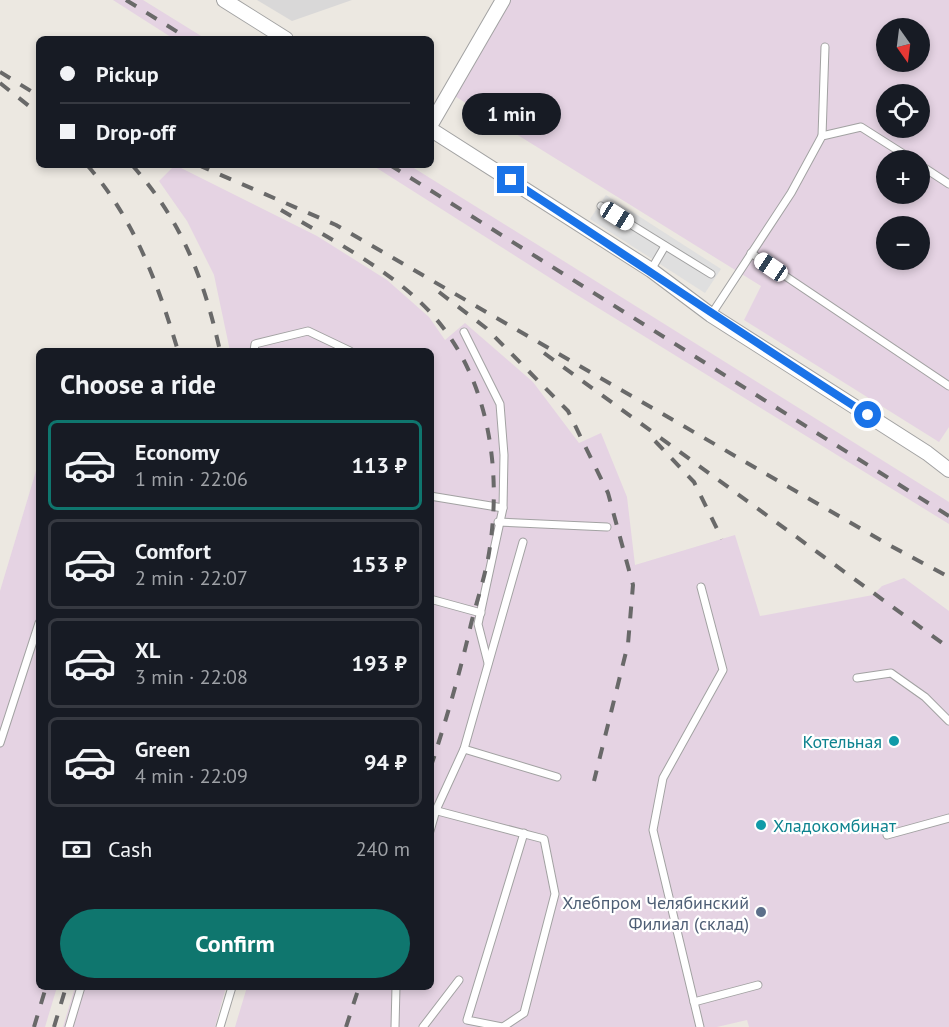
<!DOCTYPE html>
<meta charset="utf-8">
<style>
:root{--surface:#171b24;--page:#20242c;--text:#f1f3f6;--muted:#9ea1a6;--line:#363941;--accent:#0f766e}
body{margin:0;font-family:"PT Sans",sans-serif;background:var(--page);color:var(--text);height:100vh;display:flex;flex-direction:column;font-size:22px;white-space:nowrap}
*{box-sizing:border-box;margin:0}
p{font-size:20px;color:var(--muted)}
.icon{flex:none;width:33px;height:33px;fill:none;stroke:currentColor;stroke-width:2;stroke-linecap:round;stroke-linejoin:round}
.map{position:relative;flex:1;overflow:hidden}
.panel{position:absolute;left:36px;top:348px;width:398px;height:642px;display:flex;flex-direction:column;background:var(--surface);border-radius:9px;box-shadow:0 3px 9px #0003}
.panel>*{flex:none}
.banner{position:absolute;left:36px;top:36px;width:398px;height:132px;border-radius:9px;box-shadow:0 3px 9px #0003;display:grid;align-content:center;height:132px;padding:0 24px;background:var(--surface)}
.needle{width:39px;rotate:166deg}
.tools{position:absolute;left:876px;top:18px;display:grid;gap:12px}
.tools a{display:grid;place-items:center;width:54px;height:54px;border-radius:50%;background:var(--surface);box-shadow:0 3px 9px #0003;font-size:30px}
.end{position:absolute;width:27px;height:27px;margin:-14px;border:8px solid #1a73e8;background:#fff;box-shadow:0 0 0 3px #fff}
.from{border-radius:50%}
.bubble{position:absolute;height:42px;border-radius:21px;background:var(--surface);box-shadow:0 3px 9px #0003;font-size:20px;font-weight:800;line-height:42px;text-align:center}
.car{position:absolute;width:18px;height:36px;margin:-18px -9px;border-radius:8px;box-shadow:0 0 4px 2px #0007;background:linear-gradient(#fff 24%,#345 0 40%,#fff 0 76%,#345 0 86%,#fff 0)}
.banner b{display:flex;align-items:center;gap:21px;height:57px;font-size:22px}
.banner b+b{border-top:2px solid var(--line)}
.banner i{width:15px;height:15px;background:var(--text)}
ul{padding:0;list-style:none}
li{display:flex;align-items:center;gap:18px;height:90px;margin:0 12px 9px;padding:0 12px;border:3px solid var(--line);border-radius:9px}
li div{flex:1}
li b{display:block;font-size:22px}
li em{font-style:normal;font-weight:800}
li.selected{border-color:var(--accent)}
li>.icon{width:54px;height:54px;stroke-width:1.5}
h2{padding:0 24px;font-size:27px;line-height:72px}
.pay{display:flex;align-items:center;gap:15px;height:66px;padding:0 24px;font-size:22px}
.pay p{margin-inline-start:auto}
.action{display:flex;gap:12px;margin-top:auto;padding:12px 24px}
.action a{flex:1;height:69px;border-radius:36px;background:var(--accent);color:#fff;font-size:24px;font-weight:800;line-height:69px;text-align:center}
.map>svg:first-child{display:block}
</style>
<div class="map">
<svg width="949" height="1027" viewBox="0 0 949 1027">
<rect width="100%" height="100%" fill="#ece8e1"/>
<polygon fill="#d9d8d8" points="257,0 352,0 292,21"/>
<g fill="#e5d3e3" fill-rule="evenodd">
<polygon points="113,0 143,0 206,39 174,39"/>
<path d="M510,0H949V427L939,442L744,320L761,286L453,95ZM886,28H920V62H886ZM886,94H920V128H886ZM886,160H920V194H886ZM886,226H920V260H886Z"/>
<polygon points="175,165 317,236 387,280 429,317 445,340 465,323 533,382 579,443 601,433 627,497 635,565 735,535 760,616 873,595 882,586 904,578 949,611 949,1027 749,1027 747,1020 717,1027 235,1027 247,987 430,987 430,351 230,351 214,275 187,221 159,181"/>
<polygon points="372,165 409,165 546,250 949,502 949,524 569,290"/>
<polygon points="39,461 39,987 57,987 45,1027 0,1027 0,591"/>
<polygon points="75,987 226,987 215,1027 63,1027"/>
</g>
<polygon fill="#dfdfdf" points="606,195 721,269 705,293 590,219"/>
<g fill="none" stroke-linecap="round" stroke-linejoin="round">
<defs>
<g id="lane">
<polyline points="822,136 825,47"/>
<polyline points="920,165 949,184"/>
<polyline points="601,206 711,274"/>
<polyline points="751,253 949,386"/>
<polyline points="651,270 665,246"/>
<polyline points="711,315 791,193 822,136 861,127 913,160"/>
<polyline points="464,332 500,404 504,455 503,508 478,624 488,663"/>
<polyline points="254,351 255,344 308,331 350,351"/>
<polyline points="430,496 503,508"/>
<polyline points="498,522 607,527"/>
<polyline points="430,599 481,613"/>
<polyline points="857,678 891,673 925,697 949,721"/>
<polyline points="0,743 39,623"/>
<polyline points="464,749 557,777"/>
<polyline points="430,809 544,839 555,894 524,1013 503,1027"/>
<polyline points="430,831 436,810 464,749 523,542"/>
<polyline points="887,835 949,818"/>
<polyline points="694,1002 758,985"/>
<polyline points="69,1027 81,987"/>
<polyline points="220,1027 232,987"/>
<polyline points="395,1027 396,987"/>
<polyline points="423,1027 459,980"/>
<polyline points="502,1027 467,1020 524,833"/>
<polyline points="700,1027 653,830 663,778 723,670 701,587"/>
</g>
<g id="street">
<polyline points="224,0 286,39"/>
<polyline points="430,126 503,0"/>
<polyline points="430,129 651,270 711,315 927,453 949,470"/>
</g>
</defs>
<use href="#lane" stroke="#a2a2a2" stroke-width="9"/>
<use href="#street" stroke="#a2a2a2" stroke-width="16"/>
<use href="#lane" stroke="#fff" stroke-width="7"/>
<use href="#street" stroke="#fff" stroke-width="14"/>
<g stroke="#696969" stroke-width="4" stroke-dasharray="12 12" stroke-linecap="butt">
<polyline points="126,0 189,39"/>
<polyline points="0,72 39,96"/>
<polyline points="0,83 39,114"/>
<path d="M87,165C134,218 158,284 178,351"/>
<path d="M132,165C182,221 204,279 220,351"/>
<polyline points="198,165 336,225 889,545 949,577"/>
<polyline points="390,165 949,516"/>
<path d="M281,210C332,240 399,274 437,320C490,383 502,473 489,553C485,577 477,600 471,624C460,673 446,721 430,769"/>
<polyline points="439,292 486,328 568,411 608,493 633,585 628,644 594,781"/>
<polyline points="544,353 949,648"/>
<polyline points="655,441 694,482 722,539"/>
<polyline points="34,1027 46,987"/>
<polyline points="54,1027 66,987"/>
<polyline points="346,1027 359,987"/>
</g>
</g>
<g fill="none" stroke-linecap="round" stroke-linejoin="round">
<path stroke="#1a73e8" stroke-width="8" d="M511,180C630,258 748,338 868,415"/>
</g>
<g fill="#0f9aa8" stroke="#fff" stroke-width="2">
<circle cx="894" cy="741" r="6"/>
<circle cx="761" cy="825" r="6"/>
</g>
<circle fill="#5c6f8a" stroke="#fff" stroke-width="2" cx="761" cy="912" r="6"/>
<g text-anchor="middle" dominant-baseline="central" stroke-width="4.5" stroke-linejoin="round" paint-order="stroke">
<g font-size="18" fill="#0d838f" stroke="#fff" text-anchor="end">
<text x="882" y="741">Котельная</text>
<text x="773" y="825" text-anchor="start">Хладокомбинат</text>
</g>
<g font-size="18" fill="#4e5e75" stroke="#fff" text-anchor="end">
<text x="749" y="902">Хлебпром Челябинский<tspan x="749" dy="21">Филиал (склад)</tspan></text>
</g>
</g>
</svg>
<div class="tools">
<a><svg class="needle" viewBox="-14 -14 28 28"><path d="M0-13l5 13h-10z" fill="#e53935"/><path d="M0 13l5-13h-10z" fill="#9ea1a6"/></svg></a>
<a><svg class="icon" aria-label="locate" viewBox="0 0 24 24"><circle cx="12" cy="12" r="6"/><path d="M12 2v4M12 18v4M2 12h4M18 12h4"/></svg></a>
<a>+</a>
<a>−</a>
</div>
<i class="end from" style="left:868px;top:415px"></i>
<i class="end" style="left:511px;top:180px"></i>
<div class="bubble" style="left:462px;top:93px;width:99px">1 min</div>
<i class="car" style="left:617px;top:216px;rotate:122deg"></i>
<i class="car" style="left:771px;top:267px;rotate:304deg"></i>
<div class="banner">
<b><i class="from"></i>Pickup</b>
<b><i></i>Drop-off</b>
</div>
<section class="panel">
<h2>Choose a ride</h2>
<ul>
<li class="selected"><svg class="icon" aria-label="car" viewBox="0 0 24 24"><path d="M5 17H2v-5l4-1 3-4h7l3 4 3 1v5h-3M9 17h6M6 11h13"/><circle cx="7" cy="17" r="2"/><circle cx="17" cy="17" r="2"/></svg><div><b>Economy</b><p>1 min · 22:06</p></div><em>113 ₽</em></li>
<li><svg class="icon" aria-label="car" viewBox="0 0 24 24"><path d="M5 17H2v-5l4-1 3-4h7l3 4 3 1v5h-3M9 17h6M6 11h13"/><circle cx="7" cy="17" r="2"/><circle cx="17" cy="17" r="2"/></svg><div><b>Comfort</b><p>2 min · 22:07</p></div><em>153 ₽</em></li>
<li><svg class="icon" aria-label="car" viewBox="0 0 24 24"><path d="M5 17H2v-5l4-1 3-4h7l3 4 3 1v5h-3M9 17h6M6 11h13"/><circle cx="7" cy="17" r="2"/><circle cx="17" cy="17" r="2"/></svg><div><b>XL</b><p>3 min · 22:08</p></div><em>193 ₽</em></li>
<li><svg class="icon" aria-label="car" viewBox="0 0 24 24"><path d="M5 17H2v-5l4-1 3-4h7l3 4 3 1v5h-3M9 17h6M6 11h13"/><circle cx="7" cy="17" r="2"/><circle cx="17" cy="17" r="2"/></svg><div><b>Green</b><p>4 min · 22:09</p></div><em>94 ₽</em></li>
</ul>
<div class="pay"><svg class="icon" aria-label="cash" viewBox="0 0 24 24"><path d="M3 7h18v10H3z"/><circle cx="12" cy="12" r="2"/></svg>Cash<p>240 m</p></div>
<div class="action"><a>Confirm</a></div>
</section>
</div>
